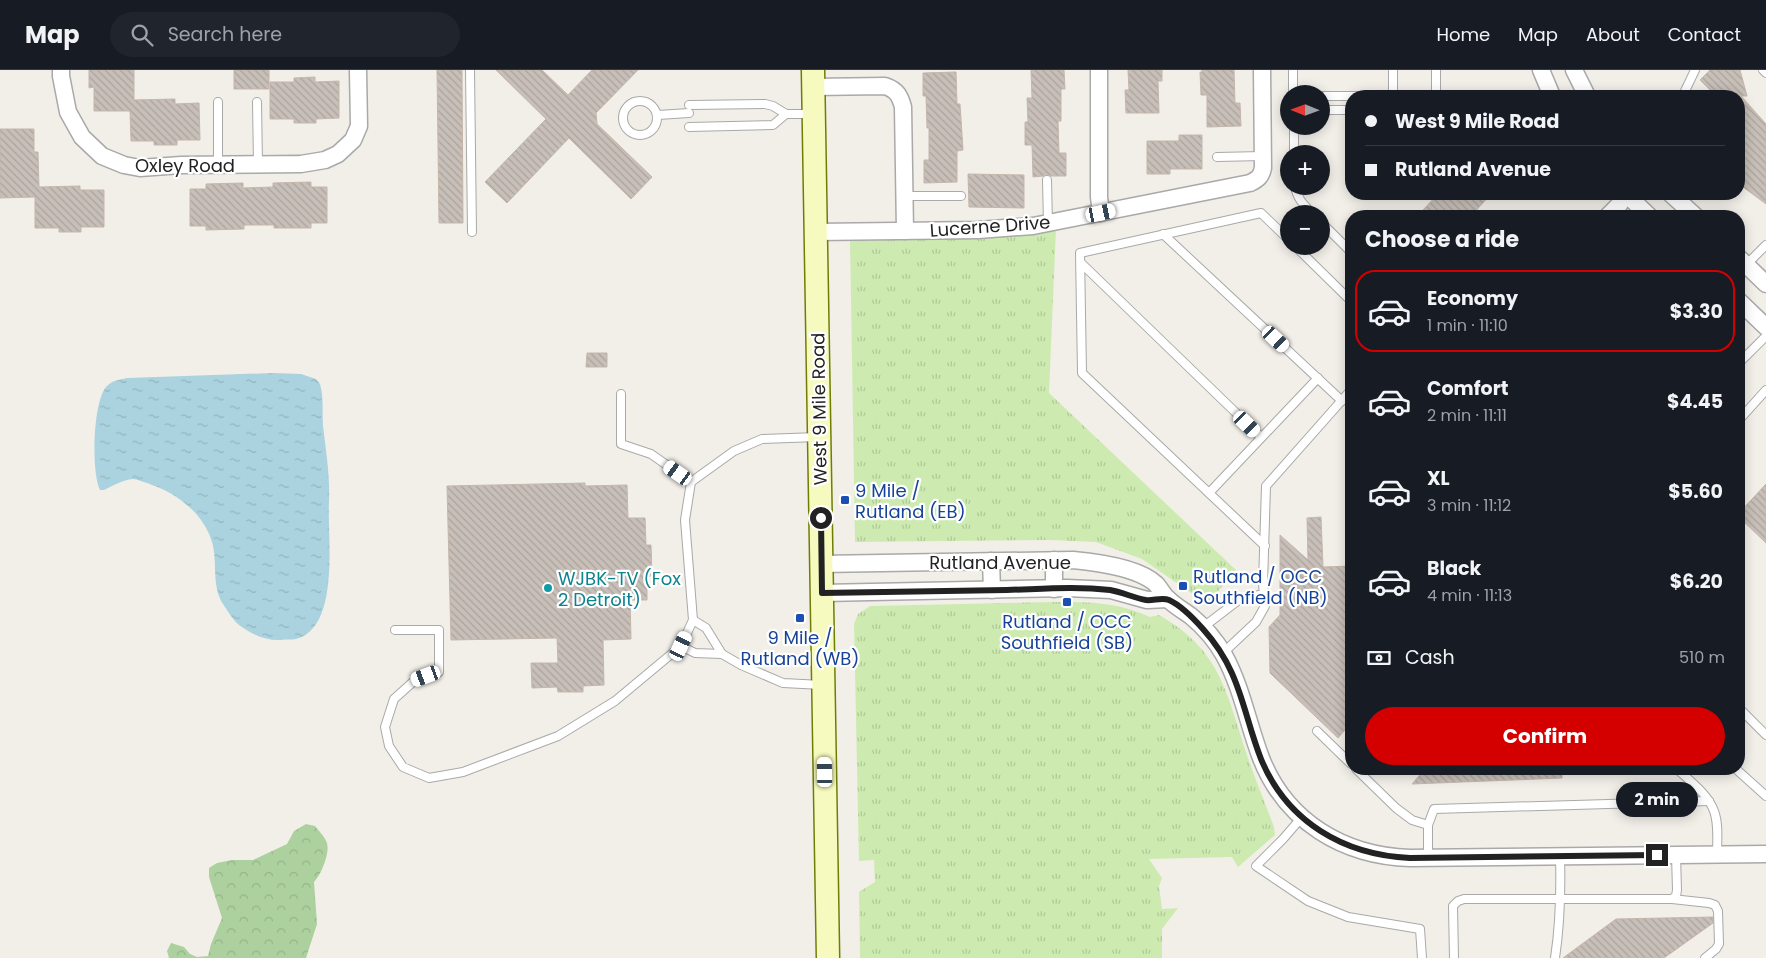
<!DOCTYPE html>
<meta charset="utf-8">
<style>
:root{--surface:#171b24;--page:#20242c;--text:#f1f3f6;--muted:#9ea1a6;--line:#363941;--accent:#d40000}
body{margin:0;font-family:Poppins,sans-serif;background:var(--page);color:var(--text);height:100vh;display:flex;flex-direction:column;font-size:19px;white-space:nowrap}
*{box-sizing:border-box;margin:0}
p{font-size:16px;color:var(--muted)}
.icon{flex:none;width:28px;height:28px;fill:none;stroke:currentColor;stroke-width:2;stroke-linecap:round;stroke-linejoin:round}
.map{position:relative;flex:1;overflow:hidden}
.details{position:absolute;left:1345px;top:140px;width:400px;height:565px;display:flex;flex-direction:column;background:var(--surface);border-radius:20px;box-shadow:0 2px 12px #0003}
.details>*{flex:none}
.top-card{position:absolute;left:1345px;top:20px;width:400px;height:110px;border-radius:20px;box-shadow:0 2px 12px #0003;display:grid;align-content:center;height:110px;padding:0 20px;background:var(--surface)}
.needle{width:32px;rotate:271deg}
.buttons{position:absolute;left:1280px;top:15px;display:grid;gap:10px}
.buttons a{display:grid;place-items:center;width:50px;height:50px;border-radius:50%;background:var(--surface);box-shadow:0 2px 12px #0003;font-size:25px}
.end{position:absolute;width:22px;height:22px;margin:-11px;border:6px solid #222;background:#fff;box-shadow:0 0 0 2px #fff}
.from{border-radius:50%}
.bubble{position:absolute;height:35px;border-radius:18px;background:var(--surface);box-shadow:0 2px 12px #0003;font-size:16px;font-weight:700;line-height:35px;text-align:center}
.car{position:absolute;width:15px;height:30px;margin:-15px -8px;border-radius:6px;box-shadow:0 0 4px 1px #0007;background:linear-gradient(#fff 24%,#345 0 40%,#fff 0 76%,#345 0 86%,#fff 0)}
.top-card b{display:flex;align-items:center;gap:18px;height:48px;font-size:19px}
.top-card b+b{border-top:1px solid var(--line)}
.top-card i{width:12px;height:12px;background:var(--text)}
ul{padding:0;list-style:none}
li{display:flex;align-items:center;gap:15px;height:82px;margin:0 10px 8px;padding:0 10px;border:2px solid transparent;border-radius:20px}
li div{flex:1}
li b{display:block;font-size:19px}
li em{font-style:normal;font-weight:700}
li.selected{border-color:var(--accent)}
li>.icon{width:45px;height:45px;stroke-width:1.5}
h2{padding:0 20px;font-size:22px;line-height:60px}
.pay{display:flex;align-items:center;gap:12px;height:55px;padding:0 20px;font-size:19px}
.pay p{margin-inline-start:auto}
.primary-button{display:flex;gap:10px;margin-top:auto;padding:10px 20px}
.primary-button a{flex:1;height:58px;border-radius:30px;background:var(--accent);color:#fff;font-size:20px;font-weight:700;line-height:58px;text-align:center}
header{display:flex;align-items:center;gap:30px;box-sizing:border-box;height:70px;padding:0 25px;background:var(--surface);border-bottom:1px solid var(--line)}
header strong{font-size:24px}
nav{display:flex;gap:28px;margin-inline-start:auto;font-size:18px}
.search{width:350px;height:45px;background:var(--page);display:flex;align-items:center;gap:12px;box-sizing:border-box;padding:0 18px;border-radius:28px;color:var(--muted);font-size:19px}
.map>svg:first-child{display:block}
</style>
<header>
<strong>Map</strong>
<div class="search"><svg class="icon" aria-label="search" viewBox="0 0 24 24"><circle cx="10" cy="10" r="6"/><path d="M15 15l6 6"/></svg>Search here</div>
<nav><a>Home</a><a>Map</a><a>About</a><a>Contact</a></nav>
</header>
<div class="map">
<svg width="1766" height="888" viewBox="0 0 1766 888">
<defs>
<pattern id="grass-tufts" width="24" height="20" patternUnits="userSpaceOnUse" patternTransform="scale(1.25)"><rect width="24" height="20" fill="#cdebb0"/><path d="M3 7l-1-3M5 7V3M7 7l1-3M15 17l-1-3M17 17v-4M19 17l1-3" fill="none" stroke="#b0c997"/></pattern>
<pattern id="forest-crowns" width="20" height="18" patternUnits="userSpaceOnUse" patternTransform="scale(1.25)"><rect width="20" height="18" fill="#add19e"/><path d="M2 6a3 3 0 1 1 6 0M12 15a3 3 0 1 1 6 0" fill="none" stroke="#95b388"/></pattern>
<pattern id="water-ripples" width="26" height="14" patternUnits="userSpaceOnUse" patternTransform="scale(1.25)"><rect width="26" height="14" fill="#aad3df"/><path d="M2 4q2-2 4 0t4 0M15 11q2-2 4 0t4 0" fill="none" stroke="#92b5bf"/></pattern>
<pattern id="building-back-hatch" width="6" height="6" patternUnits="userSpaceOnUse" patternTransform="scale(1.25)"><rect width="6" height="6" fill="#c7bfb8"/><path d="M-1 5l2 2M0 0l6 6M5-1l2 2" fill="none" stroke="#aba49e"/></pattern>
</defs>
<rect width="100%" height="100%" fill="#f2efe9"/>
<g fill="url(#grass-tufts)">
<polygon points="1056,158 1049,323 1236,500 1207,534 1142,489 1096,472 1050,470 855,472 850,169 1004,167"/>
<path d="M1055,532C1092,532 1116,532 1150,547L1159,545C1219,579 1226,620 1246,682C1254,707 1265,732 1274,757L1275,765L1238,797L1232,787L1149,789L1162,808L1159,816L1162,839L1178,838L1162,859V888H860L859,822L875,812L874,790L859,791L854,554L858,544L870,536Z"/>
</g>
<path fill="url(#forest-crowns)" d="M306,754L315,756C319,761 325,767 327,773C330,783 321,805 314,812L317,854L306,888H169L167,881L171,873L184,877L190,884L197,887L208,886L211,874L222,848L209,807V798L217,793L232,790H253L287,774L294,761Z"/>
<rect fill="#88e0be" x="1353" y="124" width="49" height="2"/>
<path fill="url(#water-ripples)" d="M274,303L301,304L316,309L320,314C324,327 322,342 323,356C326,381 330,405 329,431C327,466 341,557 296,569C292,570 286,569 281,570C266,571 251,564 239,555C233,550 227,540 223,534C211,515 218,492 212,472C203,442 175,422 147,413C143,412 137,409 133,409C123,410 112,416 104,420H100C91,402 93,332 106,317C112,310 119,310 127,308Z"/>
<g fill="url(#building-back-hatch)" stroke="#c4b6ab">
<polygon points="89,0 134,0 134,30 175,29 175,34 199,33 200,70 177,70 177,75 154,75 154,71 131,71 130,41 94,41 94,17 89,18"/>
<rect x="234" y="0" width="35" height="19"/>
<polygon points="437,0 462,0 463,153 439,153"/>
<polygon points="496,0 542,0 568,25 592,0 638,0 596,43 597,54 652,107 631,129 569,68 507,133 485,112 546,49"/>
<polygon points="1031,0 1064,0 1065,19 1061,19 1061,51 1058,51 1059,83 1066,83 1066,106 1051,106 1047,104 1043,106 1033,107 1032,75 1025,75 1025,52 1028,52 1027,28 1032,28"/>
<polygon points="1128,0 1162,0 1162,11 1158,11 1159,43 1126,43 1125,20 1129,20"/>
<polygon points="1202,0 1234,0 1235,33 1240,33 1241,56 1207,57 1207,25 1201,25 1200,2 1202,2"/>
<polygon points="1710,0 1740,0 1747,26 1741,26 1766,54 1766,134 1739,114 1739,26 1716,26 1700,10"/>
<polygon points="956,2 957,34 960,34 963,80 957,81 957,112 924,113 924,90 929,90 929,58 927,58 926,26 923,26 923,3"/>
<polygon points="315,7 315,12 339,11 339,48 316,49 316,53 294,53 294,49 270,49 270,12 294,12 294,8"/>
<polygon points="0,59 34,59 34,82 38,82 39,117 80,116 80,120 104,120 104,157 81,157 81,162 59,162 59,158 35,158 35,127 0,128"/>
<polygon points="1179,65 1202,65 1202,99 1170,99 1170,104 1147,104 1147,71 1179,71"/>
<polygon points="968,104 1024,105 1024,138 969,137"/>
<polygon points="311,112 311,117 327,117 327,153 311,153 311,158 274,158 274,155 244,155 244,159 206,160 206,156 190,156 190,119 206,119 206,114 243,113 243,118 273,117 273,113"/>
<polygon points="1438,124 1491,124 1471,146 1430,146 1423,140"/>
<polygon points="587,283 607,283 607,297 586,297"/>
<polygon points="585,413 585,416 627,415 628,448 645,448 646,475 651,475 652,506 647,506 647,530 630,530 631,569 603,570 604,615 583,616 583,622 558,622 557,617 532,618 531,593 558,593 557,568 451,570 447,416"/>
<polygon points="1766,414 1766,473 1739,447 1739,443"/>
<polygon points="1321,447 1323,497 1351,496 1351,653 1338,668 1270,603 1269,557 1280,545 1280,465 1308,490 1307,448"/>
<polygon points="1425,699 1562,699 1562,708 1412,714"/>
<polygon points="1713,847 1713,853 1664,888 1563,888 1616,849"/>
</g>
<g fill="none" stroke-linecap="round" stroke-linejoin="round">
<defs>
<g id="service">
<polyline points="470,0 472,162"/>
<polyline points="1293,0 1293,24"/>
<polyline points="1393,0 1393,26"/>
<polyline points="1436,0 1436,26"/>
<polyline points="1763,0 1766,3"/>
<polyline points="1321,26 1393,26"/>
<polyline points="1684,26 1685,21 1695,0"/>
<circle cx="640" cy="48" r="17"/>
<polyline points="257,32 258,95"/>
<polyline points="689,35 765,34 773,36 786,44 812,44"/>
<polyline points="1321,40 1351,40"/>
<polyline points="658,45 689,43"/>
<polyline points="1294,56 1294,84"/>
<polyline points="689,57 773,55 786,44"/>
<polyline points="1217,87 1263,86"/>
<polyline points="218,95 218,32"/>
<polyline points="1047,110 1048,154"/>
<path d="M1295,116C1297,129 1304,135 1313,144"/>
<polyline points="904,126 961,126"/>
<polyline points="1402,146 1403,145"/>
<polyline points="1321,152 1351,182"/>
<polyline points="1163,164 1342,331"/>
<polyline points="1295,176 1351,231"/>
<polyline points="1081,193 1261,367"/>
<polyline points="1746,195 1766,175"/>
<polyline points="1739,293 1766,266"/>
<polyline points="621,324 621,374 651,384 691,412"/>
<polyline points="1739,350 1766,320"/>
<polyline points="1739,388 1740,396 1739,402"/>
<polyline points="1209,423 1318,308"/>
<polyline points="1265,476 1082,303 1080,183 1261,143 1289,170"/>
<polyline points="693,550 706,558 722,584"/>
<polyline points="1202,558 1240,529 1264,524"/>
<polyline points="395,560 439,560 439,602 414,611 394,629 385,657 389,676 403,697 429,708 463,702 558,666 615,631 681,576 693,550 685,450 691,412 734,381 762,369 818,367"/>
<polyline points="681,576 695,583 722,584 741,595 783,613 822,615"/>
<polyline points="1223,583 1256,552 1265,536 1263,514 1266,416 1351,320"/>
<polyline points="1739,638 1766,665"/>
<polyline points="1317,661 1351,694"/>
<polyline points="1356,699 1396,738 1412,750 1428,755"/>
<path d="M1677,699C1690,711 1708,724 1714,741C1719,754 1717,771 1717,785"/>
<polyline points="1736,699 1766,726"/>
<polyline points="1302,747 1283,769 1256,796 1308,831 1348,847 1420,859 1422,888"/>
<polyline points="1428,788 1428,755 1434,739 1709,731"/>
<polyline points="1672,829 1709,833 1715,835 1718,841 1719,874 1716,879 1705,888"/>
<polyline points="1454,888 1453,836 1458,831 1464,829 1672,829 1676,826 1677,820 1676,785"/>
<path d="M1555,888C1560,855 1561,821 1560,787"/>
</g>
<g id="minor">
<polyline points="61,0 61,6 68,42 82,67 102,86 124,95 140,98 181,95 301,94 325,90 338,84 353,70 359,56 358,0"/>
<polyline points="1099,0 1099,127 1101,143"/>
<polyline points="1541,0 1552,26"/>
<polyline points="1574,0 1587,26"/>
<path d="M813,17L885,16C897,20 900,26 903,37L905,161"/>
<polyline points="1626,124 1649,146"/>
<polyline points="1671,124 1695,146"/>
<polyline points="1608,146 1619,135 1626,124"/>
<path d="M816,162L978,160L1033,156L1250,113C1258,109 1261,107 1263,98L1262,0"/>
<polyline points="1739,188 1766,214"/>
<polyline points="1739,231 1766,257"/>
<polyline points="991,491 992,520"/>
<path d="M821,494L1073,490C1095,492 1139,498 1156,514C1160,518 1163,525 1168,529C1175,536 1184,541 1192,547C1204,557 1216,571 1224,585C1242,618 1248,654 1261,688C1286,752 1344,786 1410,788L1766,784"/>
<polyline points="1054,519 1054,490"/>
<polyline points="822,523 1067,518 1111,520 1147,530 1168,529"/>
</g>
<polyline id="secondary" points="813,0 828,888"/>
</defs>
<use href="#service" stroke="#a9a9a9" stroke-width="10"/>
<use href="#minor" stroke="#a9a9a9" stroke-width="19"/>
<use href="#secondary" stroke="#707d05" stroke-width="25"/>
<use href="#service" stroke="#fff" stroke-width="8"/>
<use href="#minor" stroke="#fff" stroke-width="16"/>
<use href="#secondary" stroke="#f7fabf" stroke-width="22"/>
</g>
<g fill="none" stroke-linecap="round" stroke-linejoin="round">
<path stroke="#222" stroke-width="6" d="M821,448L822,523C884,522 946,521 1007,520C1041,519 1076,516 1110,520C1122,522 1134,528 1146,530C1153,531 1162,527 1169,530C1180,535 1195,550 1203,559C1241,601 1242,640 1261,689C1287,752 1344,785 1410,788L1657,785"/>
</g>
<g fill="#1a4fb4" stroke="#fff" stroke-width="2">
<rect x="840" y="425" width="10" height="10" rx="2.5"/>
<rect x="1178" y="511" width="10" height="10" rx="2.5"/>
<rect x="1062" y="527" width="10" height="10" rx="2.5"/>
<rect x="795" y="543" width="10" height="10" rx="2.5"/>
</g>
<circle fill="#0f9aa8" stroke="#fff" stroke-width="2" cx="548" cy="518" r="5"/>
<g text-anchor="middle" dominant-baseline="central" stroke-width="4.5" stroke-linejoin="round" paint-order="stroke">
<g font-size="18" fill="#222" stroke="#fff">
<text x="185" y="95">Oxley Road</text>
<text transform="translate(990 156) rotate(-4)">Lucerne Drive</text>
<text transform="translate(819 339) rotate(-91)">West 9 Mile Road</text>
<text x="1000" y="492">Rutland Avenue</text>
</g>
<g font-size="18" fill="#164399" stroke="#fff" text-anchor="start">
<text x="855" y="420">9 Mile /<tspan x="855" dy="21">Rutland (EB)</tspan></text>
<text x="1193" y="506">Rutland / OCC<tspan x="1193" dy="21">Southfield (NB)</tspan></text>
<text x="1067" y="551" text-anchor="middle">Rutland / OCC<tspan x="1067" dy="21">Southfield (SB)</tspan></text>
<text x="800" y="567" text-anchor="middle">9 Mile /<tspan x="800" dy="21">Rutland (WB)</tspan></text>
</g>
<g font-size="18" fill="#0d838f" stroke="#fff" text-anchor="start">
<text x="558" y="508">WJBK-TV (Fox<tspan x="558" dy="21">2 Detroit)</tspan></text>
</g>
</g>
</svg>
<div class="buttons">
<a><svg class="needle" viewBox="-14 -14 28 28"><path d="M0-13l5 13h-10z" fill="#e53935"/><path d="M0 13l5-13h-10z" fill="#9ea1a6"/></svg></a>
<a>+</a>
<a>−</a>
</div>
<i class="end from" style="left:821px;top:448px"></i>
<i class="end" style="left:1657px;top:785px"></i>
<div class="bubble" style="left:1616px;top:712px;width:82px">2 min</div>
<i class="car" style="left:1101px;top:143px;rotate:78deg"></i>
<i class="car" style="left:1276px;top:269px;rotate:133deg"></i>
<i class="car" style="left:1247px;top:354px;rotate:134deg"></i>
<i class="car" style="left:678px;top:403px;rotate:305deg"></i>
<i class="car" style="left:681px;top:576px;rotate:25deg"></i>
<i class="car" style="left:426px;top:606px;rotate:250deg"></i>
<i class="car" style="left:825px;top:702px;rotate:359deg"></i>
<div class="top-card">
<b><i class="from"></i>West 9 Mile Road</b>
<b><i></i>Rutland Avenue</b>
</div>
<section class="details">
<h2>Choose a ride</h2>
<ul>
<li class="selected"><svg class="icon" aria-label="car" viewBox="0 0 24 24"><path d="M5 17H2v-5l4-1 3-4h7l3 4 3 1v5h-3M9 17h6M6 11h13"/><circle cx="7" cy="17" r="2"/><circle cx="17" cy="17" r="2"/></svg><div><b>Economy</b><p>1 min · 11:10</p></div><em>$3.30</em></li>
<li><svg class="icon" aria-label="car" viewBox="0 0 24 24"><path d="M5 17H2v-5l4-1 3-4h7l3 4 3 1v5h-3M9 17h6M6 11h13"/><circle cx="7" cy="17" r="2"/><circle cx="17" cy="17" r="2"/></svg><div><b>Comfort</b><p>2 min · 11:11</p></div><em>$4.45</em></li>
<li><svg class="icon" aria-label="car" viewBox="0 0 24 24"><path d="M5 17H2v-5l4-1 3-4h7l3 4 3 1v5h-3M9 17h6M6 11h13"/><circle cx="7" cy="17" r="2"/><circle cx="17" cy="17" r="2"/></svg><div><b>XL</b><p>3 min · 11:12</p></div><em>$5.60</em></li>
<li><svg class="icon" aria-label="car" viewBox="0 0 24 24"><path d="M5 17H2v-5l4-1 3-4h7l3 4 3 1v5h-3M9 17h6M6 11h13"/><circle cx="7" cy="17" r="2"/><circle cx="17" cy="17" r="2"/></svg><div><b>Black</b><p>4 min · 11:13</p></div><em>$6.20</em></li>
</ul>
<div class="pay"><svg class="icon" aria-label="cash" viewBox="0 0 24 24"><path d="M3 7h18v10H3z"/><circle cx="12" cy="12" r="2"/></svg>Cash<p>510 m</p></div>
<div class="primary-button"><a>Confirm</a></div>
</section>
</div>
